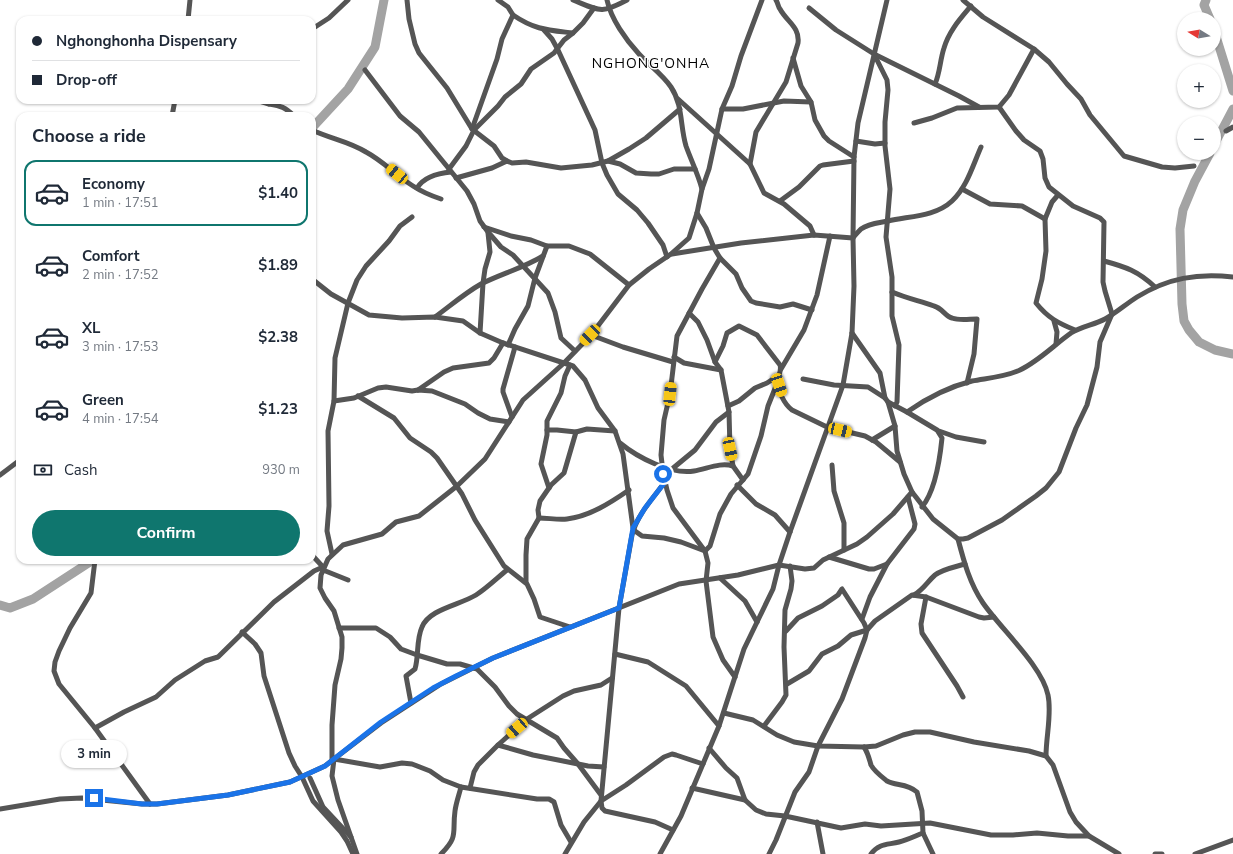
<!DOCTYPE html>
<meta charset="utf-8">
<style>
:root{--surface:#fff;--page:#f2f2f3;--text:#1f2937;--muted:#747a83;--line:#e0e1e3;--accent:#0f766e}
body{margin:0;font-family:"Nunito Sans",sans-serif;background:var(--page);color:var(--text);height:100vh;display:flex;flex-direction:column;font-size:15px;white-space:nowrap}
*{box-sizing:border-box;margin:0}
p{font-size:13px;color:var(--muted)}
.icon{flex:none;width:22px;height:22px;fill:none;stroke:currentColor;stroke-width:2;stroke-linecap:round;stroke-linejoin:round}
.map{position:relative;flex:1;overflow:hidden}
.sheet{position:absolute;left:16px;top:112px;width:300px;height:452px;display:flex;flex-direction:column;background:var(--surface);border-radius:12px;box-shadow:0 1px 3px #0004}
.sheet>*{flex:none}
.guide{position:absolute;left:16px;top:16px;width:300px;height:88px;border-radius:12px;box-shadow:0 1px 3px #0004;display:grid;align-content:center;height:88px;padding:0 16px;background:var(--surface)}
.needle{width:26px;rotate:281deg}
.buttons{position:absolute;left:1177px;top:12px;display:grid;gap:8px}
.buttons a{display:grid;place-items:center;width:44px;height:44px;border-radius:50%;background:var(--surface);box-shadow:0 1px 3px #0004;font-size:20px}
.end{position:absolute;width:18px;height:18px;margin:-9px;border:5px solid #1a73e8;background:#fff;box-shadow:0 0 0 2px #fff}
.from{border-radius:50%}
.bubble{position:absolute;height:28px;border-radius:14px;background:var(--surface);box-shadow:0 1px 3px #0004;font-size:13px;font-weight:700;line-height:28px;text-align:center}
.car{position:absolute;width:12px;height:24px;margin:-12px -6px;border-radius:5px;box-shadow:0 0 3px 1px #0007;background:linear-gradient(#f5c518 24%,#345 0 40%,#f5c518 0 76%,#345 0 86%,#f5c518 0)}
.guide b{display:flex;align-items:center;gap:14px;height:38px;font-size:15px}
.guide b+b{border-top:1px solid var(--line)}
.guide i{width:10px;height:10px;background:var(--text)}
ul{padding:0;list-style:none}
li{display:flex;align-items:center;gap:12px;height:66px;margin:0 8px 6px;padding:0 8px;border:2px solid transparent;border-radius:12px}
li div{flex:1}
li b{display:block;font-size:15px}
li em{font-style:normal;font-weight:700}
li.current{border-color:var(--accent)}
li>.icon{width:36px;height:36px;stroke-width:1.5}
h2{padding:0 16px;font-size:18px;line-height:48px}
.pay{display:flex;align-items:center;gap:10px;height:44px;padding:0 16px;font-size:15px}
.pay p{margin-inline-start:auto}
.action{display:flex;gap:8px;margin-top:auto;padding:8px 16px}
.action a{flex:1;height:46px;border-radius:24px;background:var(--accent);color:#fff;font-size:16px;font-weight:700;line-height:46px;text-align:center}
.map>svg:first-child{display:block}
</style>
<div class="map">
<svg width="1233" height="854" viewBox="0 0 1233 854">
<rect width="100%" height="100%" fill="#fff"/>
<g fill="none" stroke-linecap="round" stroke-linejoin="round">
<g stroke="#a3a3a3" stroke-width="9">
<polyline points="1206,0 1204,5 1210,19"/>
<polyline points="1214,30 1233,91"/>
<polyline points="312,128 348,89 375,47 384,0"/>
<polyline points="1214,145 1233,109"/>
<polyline points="1210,153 1195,181 1183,210 1180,229 1182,304 1184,321 1189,330 1199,342 1215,350 1233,354"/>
<polyline points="0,605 10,608 33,599 93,560"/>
</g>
<g stroke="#555" stroke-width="5">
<polyline points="407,0 409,19 415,44 419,53 447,88 472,129 494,146 502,158 507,161"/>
<path d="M573,0C600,11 601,14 627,0"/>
<polyline points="963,0 983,17 1034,49 1049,62 1067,84 1081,99 1090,115 1124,156 1162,167 1175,168 1194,166"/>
<polyline points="809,8 836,30 874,54 959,96 979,107"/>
<path d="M513,15C535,30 548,30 573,33"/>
<polyline points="188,20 190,0"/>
<polyline points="312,29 329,18 348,0"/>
<polyline points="544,30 552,39 558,50 595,130 602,163 607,175 618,194 637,210 648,223 663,245 667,257"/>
<polyline points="874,54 887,80 888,90 885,122 885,146 890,189 886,237 892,277 892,316 899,345 897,402 895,406"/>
<polyline points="793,58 801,86 811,102 815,120 824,136 829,141 854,157"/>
<polyline points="365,70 400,116 419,132 467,191 474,204 480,221 488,232 501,247 513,255 548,293 555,312 561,338 575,351"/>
<path d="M935,84C940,73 940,60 944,48C949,31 960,19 971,6"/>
<polyline points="678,99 750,164 764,193 784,204 810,226 814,235"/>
<polyline points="256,100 269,104 273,100"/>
<path d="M269,104C281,106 285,107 294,116"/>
<polyline points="722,109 743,109 784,101 811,102"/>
<polyline points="172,116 175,100"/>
<polyline points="914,123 932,118 957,108 999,107 1009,95 1034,49"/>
<polyline points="472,129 497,59 502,39 513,15 508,7 498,0"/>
<path d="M312,130C331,139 348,141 366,152C383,161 397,176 413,186C422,192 432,196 441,199"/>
<polyline points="1226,131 1233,127"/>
<polyline points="856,141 875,144 885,143"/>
<polyline points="608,161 629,149 646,138 680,109"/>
<path d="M750,164L756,132L786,82L798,43C800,27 787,22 780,9C778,7 778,3 776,0"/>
<polyline points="449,169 466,146 474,130 498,106 505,97 521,84 531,69 554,53 564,40 573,33 583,23 594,8"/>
<polyline points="456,178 492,168 507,161 512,163 526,162 561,168 592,165 608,161 620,164 636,173 651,174 659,174 674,169 695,169"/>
<path d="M417,188C424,177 439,173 451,172"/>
<polyline points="702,189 709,169 722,109 732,86 741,56 762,0"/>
<polyline points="962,189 990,204 1022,206 1045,219"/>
<path d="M1058,195L1052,202L1045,219L1046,251L1042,279L1036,303C1048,318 1058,323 1075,330"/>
<polyline points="780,201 799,187 820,166 823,165 854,161"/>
<polyline points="697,213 706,228 714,248 720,258 736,274 742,288 751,301 756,303 780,307 793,304 812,310"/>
<polyline points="484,227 511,236 531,240 547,246 569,246 590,254 629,285"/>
<path d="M672,254L741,243L814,235L853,238C855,235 858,232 861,229C869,223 878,223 888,221C909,216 935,217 952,201C967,187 973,165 981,147"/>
<polyline points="720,258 702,289 677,336 670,394 664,420 661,455 663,472 667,490 673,508 705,551 708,563 706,581 713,637 723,660 735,677"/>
<path d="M1104,261C1126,267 1138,271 1155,287"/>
<polyline points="312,279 331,294 369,315 402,318 435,317 463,321 480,333 503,343 573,366 585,380 598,408 615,431 623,454 633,528 635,531 642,536 664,538 681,542 705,551 710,546 720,514 731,494 748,474 761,436 768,406 778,381"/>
<path d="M892,292C906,298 920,301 934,306C942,308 945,316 952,318C960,321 969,319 977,319L974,354L967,383"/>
<polyline points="689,313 698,322 707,340 715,362 721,370 729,412 730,449 733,466 743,480"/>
<path d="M435,317C450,306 465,293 481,284C501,274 523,268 543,256"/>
<polyline points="1054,321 1057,332 1056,344"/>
<polyline points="480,333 483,283 485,269 490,252 488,233"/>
<polyline points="852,333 880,373 885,398"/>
<polyline points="591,335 623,347 673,362"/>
<polyline points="508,345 515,329 528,306 535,278 547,246"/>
<polyline points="674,357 684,363 721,370"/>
<path d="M715,362L723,346L727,333L739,326L757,335L780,365C782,371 778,375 778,381C778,391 784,404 792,410L827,427L865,436L876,442L900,462"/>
<polyline points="781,369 804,330 817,295 830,236"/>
<polyline points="803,379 834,385 868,387 885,398 888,402 895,426 897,451 904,474 912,492 933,519 958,539 963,539 968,538 1002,520 1036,496 1046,488 1059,472 1076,428 1087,405 1097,367 1100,342 1112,314 1105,291 1103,282 1104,222 1100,218 1073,206 1049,187 1045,178 1043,159 1040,151 1024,140 1016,131 999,107"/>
<polyline points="418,390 444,372 453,368 489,363 494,358 503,343"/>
<polyline points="358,396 394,418 410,438 431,452 437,458 462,494 475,520 504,566 527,584 534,599 540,617 570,627"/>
<polyline points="334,401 354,398 378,388 386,387 412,391 418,390 432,391 465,404 478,413 490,419 509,422"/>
<path d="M888,402L907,412C927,398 948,387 972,381C988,378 1005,377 1020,370C1039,361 1054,345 1071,333C1082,326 1094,325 1105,319C1116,313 1126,304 1137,297C1168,278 1197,273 1233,277"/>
<polyline points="728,406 739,401 755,388 767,383 779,375"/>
<path d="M907,412L937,430L942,438C940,458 936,490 922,507"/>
<polyline points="512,417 503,392 503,389 515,347"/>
<polyline points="547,430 557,430 576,432 587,429 615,431"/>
<polyline points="939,431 956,437 984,442"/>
<polyline points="872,440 895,426"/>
<path d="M620,443C637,457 671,475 694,471C707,469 720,462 733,466"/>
<polyline points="832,465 834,491 844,523 844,550"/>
<polyline points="663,474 672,469 695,450 716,422 729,412"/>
<polyline points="0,475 20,460"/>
<path d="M665,482C653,498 637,515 632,535L619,608L601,801L602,808L605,811L655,822L673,830"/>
<polyline points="737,485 756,504 775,515 790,532"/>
<polyline points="549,488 541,464 547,435 547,421 561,393 565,376 570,365"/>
<path d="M539,518C548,518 558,520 567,519C590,516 610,503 629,490"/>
<path d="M958,539C964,562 970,584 983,603C1001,629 1042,666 1048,695C1052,714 1046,736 1046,756"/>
<polyline points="332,554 327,531 329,506 328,431 334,401 335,358 348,303 357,280 366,266 389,241 400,226 412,217"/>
<polyline points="829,557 869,569 874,569 887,564 914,529 915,524 908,497"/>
<polyline points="95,560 91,593 70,628 59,651 55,662 54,671 59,684 95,728 150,804"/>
<polyline points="323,570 348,580"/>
<polyline points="720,578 745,601 757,622"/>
<polyline points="526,582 526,555 527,539 539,518 538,510 540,501 551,485 564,473 576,432"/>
<path d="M914,595C924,589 927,582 935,575C943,569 955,567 965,564"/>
<polyline points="926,597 921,624 922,633 957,686 963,697"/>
<polyline points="862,619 870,597 887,564"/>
<polyline points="339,628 376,628 390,637 401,649 417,655 447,664 460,664 477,669 495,687 509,706 517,714 557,738 564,748 578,764 601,795"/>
<polyline points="242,632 255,644 261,653 264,676 289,753 295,766 302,777 313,801 341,832 347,841 353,854"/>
<polyline points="615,654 648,662 686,686 719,726"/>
<polyline points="787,684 809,671 822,654 838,646 851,635 867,630 875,621 912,595 926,597 979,617 984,618 994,617"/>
<path d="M411,703L406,676L415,669C419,656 416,640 422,627C429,609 460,605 476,595C487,588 497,578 507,570"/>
<polyline points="724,713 753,720 777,735 794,742 818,746 864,747 876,746 903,735 915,732 930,732 974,742 1029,751 1046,756 1053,765 1070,812 1076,822 1089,836 1119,854"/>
<polyline points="764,726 782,702 786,695 784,647 785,610 791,589 792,581 790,566"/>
<polyline points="95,728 124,712 156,697 175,680 205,661 218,657 274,602 314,571 323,567 312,555"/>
<polyline points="498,745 533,755 588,766 604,767"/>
<path d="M864,747C868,753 869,758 871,765C874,771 882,777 887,781C896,786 907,783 917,792L922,811L923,833L933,854"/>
<polyline points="709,748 726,768 737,778 745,800 756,810 766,814 785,816 841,828 865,824 881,826 930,823 991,835 1013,835 1037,833 1068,836 1089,836"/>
<path d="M332,761V725L335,685L341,659L342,648V637L334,611L325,598L320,588L321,575L328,559L343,545L382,534L396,522L419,516L457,486L485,459L523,400L564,363L591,335L629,285L649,269L671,254L689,238L697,213L702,189C698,174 691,160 686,146C680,126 683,105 671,87C663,75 649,65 639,54C626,40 611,19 607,0"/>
<polyline points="310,778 323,807 351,837"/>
<polyline points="470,788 474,772 478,765 498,745 527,719 563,696 574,691 601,685 612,678"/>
<polyline points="692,788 745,800"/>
<polyline points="0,809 60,799 82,798 142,804 157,804 228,795 290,782 325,766 334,759 381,723 441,684 493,658 679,584 738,575 779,565 805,569 814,568 823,560 857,544 867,537 893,514 912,492"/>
<polyline points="817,822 823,854"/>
<polyline points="357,854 338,800 332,776 334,759 380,767 402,763 412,764 430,771 443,780 461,787 537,799 549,799 554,802 561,825 571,842"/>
<path d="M441,854C459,836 452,833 455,811C456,803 459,795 461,787"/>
<polyline points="565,854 584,822 601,801 626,785 664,757 672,754 676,755 703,764"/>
<polyline points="660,854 681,816 719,726 744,649 773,589 779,565 790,532 843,385 852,333 854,286 853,238 854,157 858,123 887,0"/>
<polyline points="769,854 776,840 795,792 809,772 818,746 842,699 865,638 867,630 864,623 842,589 838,595 822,606 798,618 786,631"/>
<path d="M871,854C879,843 888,845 899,842C907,840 915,836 923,833"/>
<polyline points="1155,854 1162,854"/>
<polyline points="1195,854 1233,840"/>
</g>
</g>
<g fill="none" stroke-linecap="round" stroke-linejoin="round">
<polyline stroke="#1a73e8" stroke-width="5" points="94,798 142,804 157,804 228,795 290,782 325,766 381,722 433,688 456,676 493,658 619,608 633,528 645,508 665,482 663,474"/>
</g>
<g text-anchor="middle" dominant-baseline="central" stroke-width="3" stroke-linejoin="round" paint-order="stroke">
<g font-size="14" letter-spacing="1" fill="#000" stroke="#fff">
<text x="651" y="63">NGHONG'ONHA</text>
</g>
</g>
</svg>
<div class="buttons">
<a><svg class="needle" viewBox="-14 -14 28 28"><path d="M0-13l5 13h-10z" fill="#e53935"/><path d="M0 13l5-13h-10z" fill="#747a83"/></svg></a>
<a>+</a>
<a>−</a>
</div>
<i class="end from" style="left:663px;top:474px"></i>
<i class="end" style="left:94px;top:798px"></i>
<div class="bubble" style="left:61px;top:740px;width:66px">3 min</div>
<i class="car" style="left:397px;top:174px;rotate:309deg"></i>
<i class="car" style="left:590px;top:335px;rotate:224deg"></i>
<i class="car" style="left:779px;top:385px;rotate:162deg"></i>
<i class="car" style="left:670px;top:394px;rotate:6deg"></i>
<i class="car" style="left:840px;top:430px;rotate:103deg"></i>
<i class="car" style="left:730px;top:449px;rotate:168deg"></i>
<i class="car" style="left:517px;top:728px;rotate:229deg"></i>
<div class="guide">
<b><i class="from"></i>Nghonghonha Dispensary</b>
<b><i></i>Drop-off</b>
</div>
<section class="sheet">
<h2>Choose a ride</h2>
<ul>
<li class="current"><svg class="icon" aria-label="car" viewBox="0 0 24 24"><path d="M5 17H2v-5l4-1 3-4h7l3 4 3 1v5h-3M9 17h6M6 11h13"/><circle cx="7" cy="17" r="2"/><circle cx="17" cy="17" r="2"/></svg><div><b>Economy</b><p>1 min · 17:51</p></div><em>$1.40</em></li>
<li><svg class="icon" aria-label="car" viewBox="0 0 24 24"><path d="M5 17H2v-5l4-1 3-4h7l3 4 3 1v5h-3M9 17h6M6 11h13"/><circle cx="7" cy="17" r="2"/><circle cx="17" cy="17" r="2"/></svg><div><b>Comfort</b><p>2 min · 17:52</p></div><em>$1.89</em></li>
<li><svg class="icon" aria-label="car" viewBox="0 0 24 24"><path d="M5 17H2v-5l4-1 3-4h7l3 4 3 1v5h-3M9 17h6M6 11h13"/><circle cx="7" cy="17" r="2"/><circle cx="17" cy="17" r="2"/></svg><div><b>XL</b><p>3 min · 17:53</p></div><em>$2.38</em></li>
<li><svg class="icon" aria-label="car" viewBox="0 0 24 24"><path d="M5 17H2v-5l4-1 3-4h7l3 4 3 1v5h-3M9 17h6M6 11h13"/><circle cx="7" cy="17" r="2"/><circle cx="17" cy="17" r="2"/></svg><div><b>Green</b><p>4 min · 17:54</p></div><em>$1.23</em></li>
</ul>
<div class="pay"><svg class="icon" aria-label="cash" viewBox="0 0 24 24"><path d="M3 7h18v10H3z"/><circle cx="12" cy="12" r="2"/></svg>Cash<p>930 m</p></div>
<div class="action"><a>Confirm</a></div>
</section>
</div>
